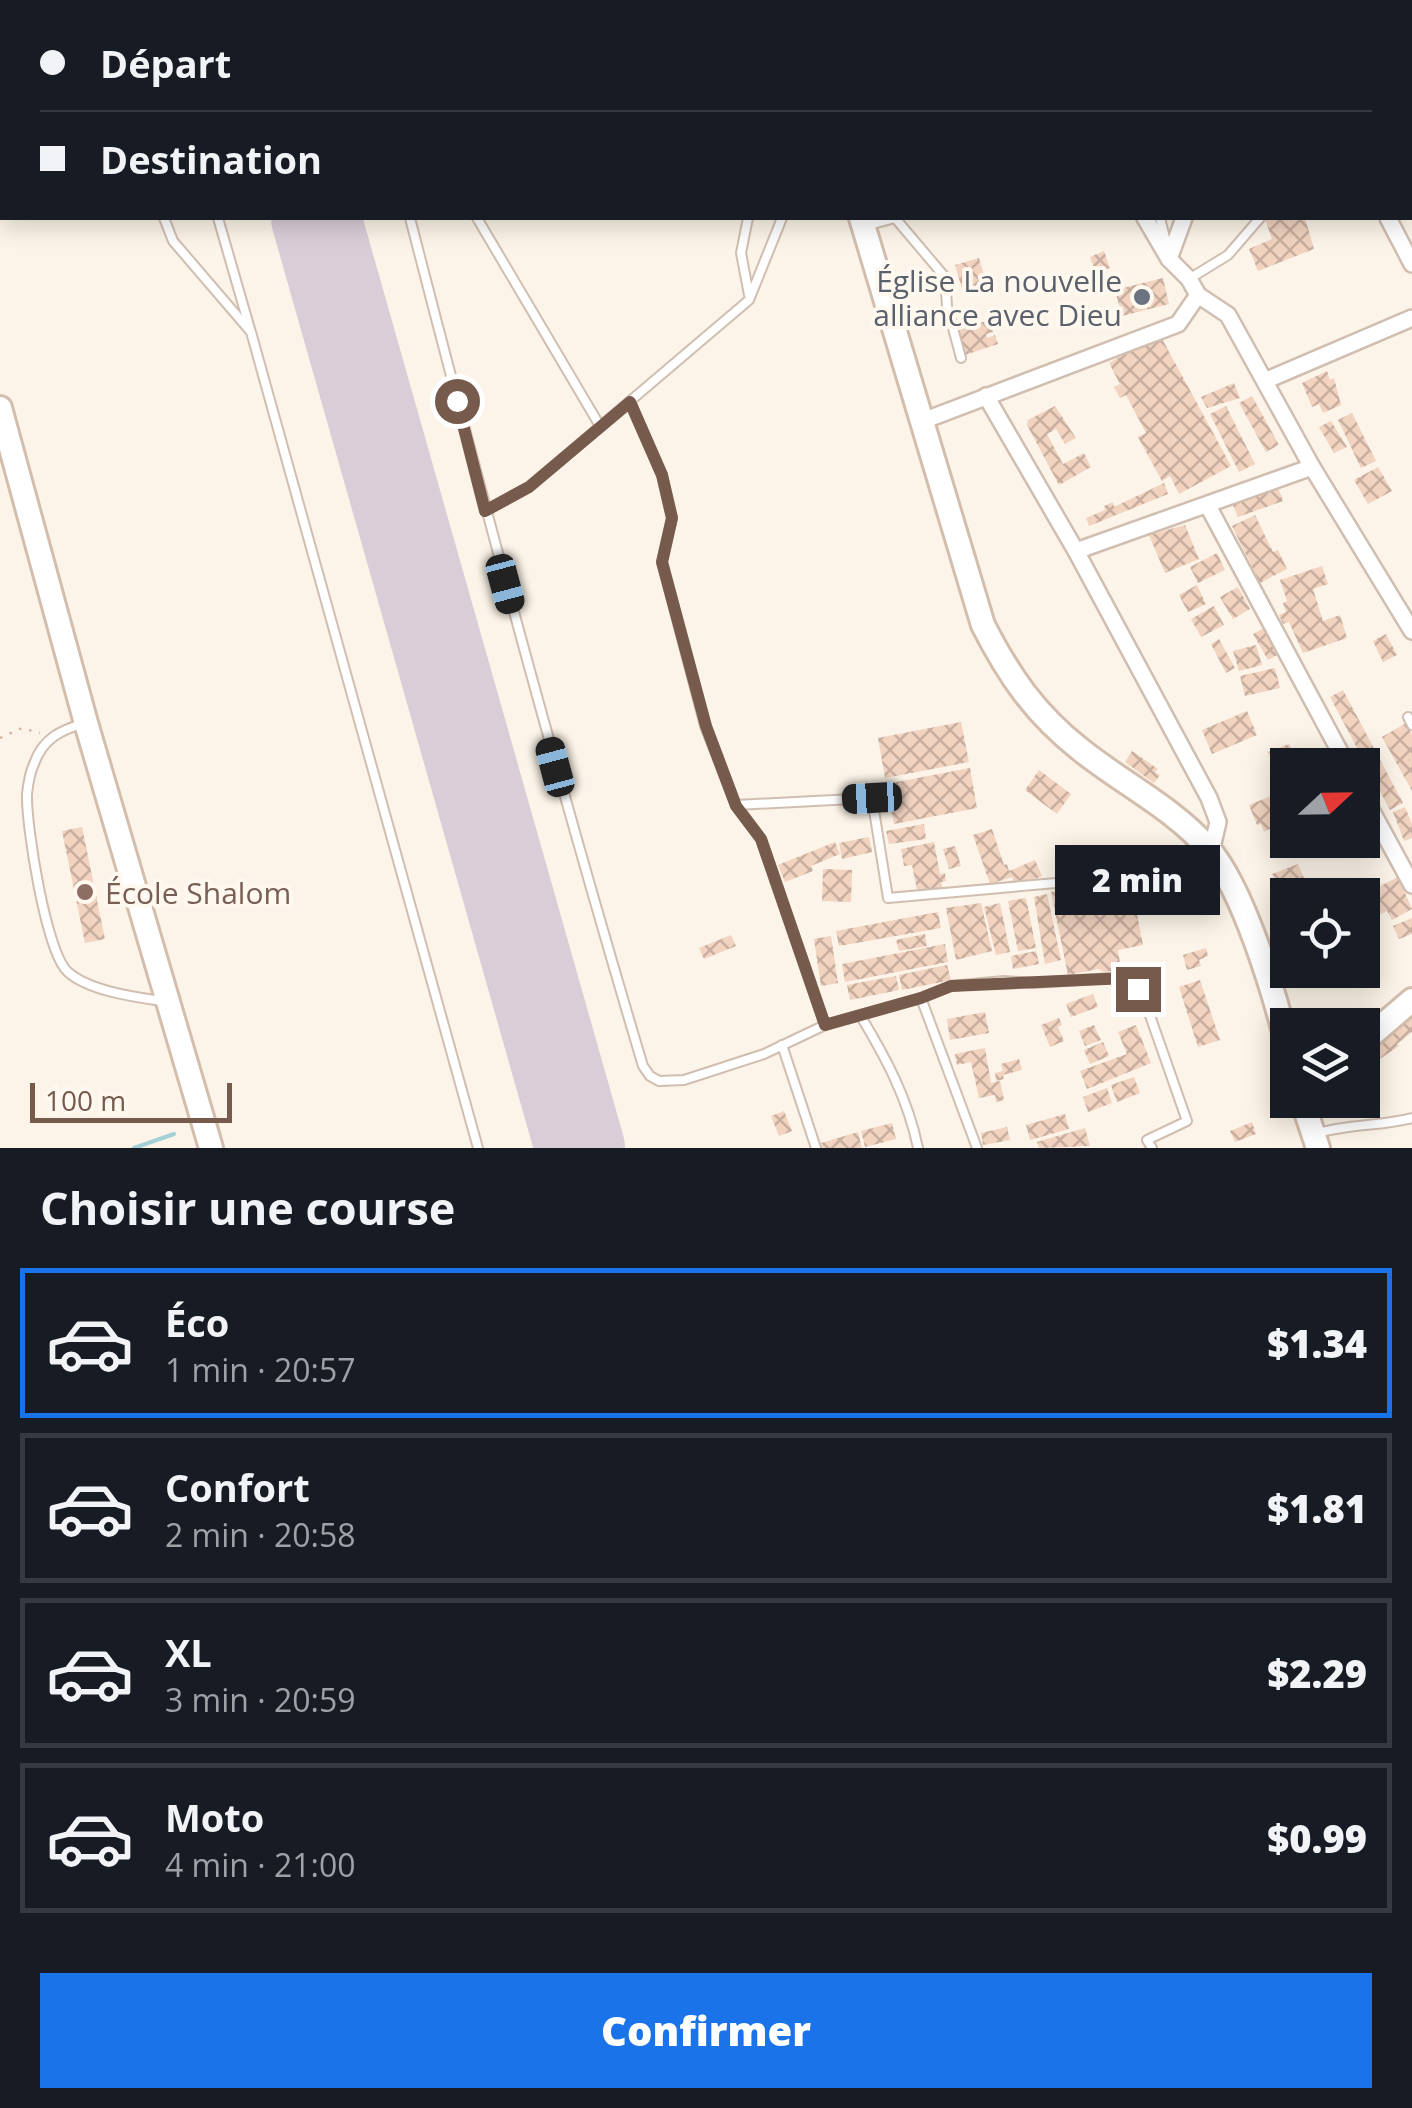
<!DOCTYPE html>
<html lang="fr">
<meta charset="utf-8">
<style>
:root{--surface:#171b24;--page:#20242c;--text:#f1f3f6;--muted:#9ea1a6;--line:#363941;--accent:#1a73e8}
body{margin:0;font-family:"Open Sans",sans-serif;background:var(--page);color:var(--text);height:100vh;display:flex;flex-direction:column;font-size:38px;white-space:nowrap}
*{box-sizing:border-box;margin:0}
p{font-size:32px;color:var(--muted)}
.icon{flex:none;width:55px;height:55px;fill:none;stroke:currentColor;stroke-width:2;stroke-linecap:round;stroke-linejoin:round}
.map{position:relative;height:1148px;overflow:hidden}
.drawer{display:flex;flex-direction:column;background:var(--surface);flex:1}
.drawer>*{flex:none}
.top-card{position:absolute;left:0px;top:0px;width:1412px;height:220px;box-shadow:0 5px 25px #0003;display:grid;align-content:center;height:220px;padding:0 40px;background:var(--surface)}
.needle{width:65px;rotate:68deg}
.fabs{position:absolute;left:1270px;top:748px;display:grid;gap:20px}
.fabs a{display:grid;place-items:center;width:110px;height:110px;border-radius:0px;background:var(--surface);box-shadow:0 5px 25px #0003;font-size:50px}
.scale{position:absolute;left:30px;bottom:25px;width:202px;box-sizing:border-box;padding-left:10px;border:5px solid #765a4c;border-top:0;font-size:28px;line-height:35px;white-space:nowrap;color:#765a4c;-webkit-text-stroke:8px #fff8ef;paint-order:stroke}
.end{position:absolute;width:45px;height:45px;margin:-22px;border:12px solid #765a4c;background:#fff;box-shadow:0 0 0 5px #fff}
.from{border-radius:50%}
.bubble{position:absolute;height:70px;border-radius:0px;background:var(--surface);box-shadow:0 5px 25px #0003;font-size:32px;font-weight:800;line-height:70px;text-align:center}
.car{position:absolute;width:30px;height:60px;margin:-30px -15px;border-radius:12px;box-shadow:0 0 8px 2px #0007;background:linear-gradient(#222 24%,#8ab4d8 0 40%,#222 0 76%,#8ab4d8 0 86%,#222 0)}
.top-card b{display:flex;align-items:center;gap:35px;height:95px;font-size:38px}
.top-card b+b{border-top:2px solid var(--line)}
.top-card i{width:25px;height:25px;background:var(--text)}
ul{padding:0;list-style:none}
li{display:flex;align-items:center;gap:30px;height:150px;margin:0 20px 15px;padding:0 20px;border:5px solid var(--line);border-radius:0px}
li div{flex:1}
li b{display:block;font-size:38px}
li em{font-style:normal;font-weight:800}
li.on{border-color:var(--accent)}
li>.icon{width:90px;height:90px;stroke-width:1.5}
h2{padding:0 40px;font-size:45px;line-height:120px}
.button{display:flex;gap:20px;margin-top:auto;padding:20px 40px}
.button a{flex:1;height:115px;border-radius:0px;background:var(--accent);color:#fff;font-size:40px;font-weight:800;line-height:115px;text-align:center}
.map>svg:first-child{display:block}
</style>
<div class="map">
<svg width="1412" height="1148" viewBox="0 0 1412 1148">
<defs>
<pattern id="building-cross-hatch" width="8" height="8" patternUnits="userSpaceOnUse" patternTransform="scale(2.5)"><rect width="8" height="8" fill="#f1d3c0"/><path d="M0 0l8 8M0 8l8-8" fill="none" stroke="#c8ae9e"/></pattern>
</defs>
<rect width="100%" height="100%" fill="#fcf4e8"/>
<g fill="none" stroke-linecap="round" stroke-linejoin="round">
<g stroke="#a3d0d7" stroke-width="4">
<polyline points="1410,99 1412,99"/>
<polyline points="134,1148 174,1134"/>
</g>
<g stroke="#dacdd8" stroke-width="90">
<polyline points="254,0 255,2"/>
<polyline points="316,218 580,1148"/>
</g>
</g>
<g fill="url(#building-cross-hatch)">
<polygon points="1270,218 1305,218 1314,249 1258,271 1249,249 1272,239 1265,219"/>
<polygon points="1104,251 1110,268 1096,273 1090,257"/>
<polygon points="979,258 987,285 963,292 955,265"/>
<polygon points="1163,278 1169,304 1122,316 1115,290"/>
<polygon points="989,320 993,332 986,334 987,338 995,335 998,344 965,355 958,330"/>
<polygon points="1160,335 1231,466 1179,494 1170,476 1162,481 1138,437 1146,433 1126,395 1120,398 1114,387 1120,384 1109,363"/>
<polygon points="1327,371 1330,380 1334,378 1341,405 1323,413 1319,404 1312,407 1302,383"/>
<polygon points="1234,383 1240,398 1207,408 1201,397"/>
<polygon points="1252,396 1279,445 1266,452 1239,403"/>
<polygon points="1055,406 1076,438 1065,444 1056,429 1047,434 1063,464 1084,453 1091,467 1059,485 1027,425 1028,420"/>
<polygon points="1226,406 1255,464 1239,472 1210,414"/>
<polygon points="1352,413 1376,461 1361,468 1338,420"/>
<polygon points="1331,421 1347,447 1334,453 1319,427"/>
<polygon points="1378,467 1392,491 1368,504 1354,480"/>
<polygon points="1164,483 1168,494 1089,526 1086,518 1105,510 1104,506 1113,502 1114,507"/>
<polygon points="1278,487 1283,501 1238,517 1232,503"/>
<polygon points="1255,515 1273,552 1278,550 1287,569 1260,583 1232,526"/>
<polygon points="1185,525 1199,559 1165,573 1149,535"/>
<polygon points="1217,553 1225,570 1198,583 1190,567"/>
<polygon points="1322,566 1328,584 1313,589 1323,621 1340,615 1347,638 1303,653 1289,622 1283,624 1279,615 1286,612 1283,603 1287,601 1280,580"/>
<polygon points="1197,585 1206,604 1188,612 1179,595"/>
<polygon points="1238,587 1250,609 1233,619 1220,597"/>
<polygon points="1214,606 1224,625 1201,637 1191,619"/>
<polygon points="1264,628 1279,654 1268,660 1253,634"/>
<polygon points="1386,634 1397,655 1383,662 1373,641"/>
<polygon points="1219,639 1235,668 1226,673 1211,644"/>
<polygon points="1256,645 1262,665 1239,671 1233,651"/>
<polygon points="1275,668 1280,688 1245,696 1240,676"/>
<polygon points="1343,690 1403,803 1390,810 1330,697"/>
<polygon points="1247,711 1257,735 1212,754 1202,730"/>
<polygon points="961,722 969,762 885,778 878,738"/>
<polygon points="1406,723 1412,735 1412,791 1382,737"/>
<polygon points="1289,744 1298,765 1288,765 1288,780 1280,783 1268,752"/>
<polygon points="1132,751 1158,769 1155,772 1160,775 1154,783 1125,762"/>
<polygon points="970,768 977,808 894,824 886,784"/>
<polygon points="1039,770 1071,794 1057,814 1025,790"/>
<polygon points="1271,796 1274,802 1278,800 1286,820 1264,832 1261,824 1257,825 1249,805"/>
<polygon points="1405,807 1412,824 1412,838 1404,841 1393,812"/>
<polygon points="924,824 926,839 889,844 886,831"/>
<polygon points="82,827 105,939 85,943 62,831"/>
<polygon points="992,829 1004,865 1007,864 1009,871 1035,860 1042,876 1016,887 1012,877 990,884 973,835"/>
<polygon points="869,837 872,852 842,859 839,843"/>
<polygon points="1305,840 1333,840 1335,845 1312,855"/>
<polygon points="835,842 840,854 811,866 813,871 785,882 778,865"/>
<polygon points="934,842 940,874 945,873 946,881 941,882 943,890 918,895 912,865 904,866 901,849"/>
<polygon points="1084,845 1091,870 1074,875 1067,850"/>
<polygon points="955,846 961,866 949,869 943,849"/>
<polygon points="1125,856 1130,882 1114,886 1114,891 1106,893 1107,900 1118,897 1117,893 1132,889 1143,945 1118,950 1120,963 1115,965 1117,970 1104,972 1098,969 1068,975 1051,892 1103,881 1099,861"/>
<polygon points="1298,864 1309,890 1303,895 1288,895 1288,903 1277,907 1271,893 1278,889 1272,874"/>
<polygon points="823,869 852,870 851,902 822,901"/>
<polygon points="1398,877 1412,909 1392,920 1387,911 1367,921 1362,912 1362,895"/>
<polygon points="1047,894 1061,960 1045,964 1034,897"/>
<polygon points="1026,898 1036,948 1018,951 1008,901"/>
<polygon points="981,903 992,951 956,960 946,908"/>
<polygon points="1000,903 1010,952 996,955 984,907"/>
<polygon points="938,912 941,928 839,946 836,931"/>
<polygon points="1412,918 1412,934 1399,939 1393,926"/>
<polygon points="925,934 927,946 899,951 896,940"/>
<polygon points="731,935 736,946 704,959 699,948"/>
<polygon points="831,936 838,983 821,986 814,939"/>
<polygon points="945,944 948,962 845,982 842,964"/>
<polygon points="1206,948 1208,956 1199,960 1201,966 1187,970 1183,955"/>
<polygon points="1036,951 1039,964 1013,969 1011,956"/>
<polygon points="947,965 951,980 902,990 899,975"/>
<polygon points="896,976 899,990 850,1000 847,985"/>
<polygon points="1200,980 1220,1040 1198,1047 1179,987"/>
<polygon points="1093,994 1098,1007 1071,1017 1066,1004"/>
<polygon points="1412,1010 1412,1032 1397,1044 1399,1046 1365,1069 1362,1048"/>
<polygon points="985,1012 989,1033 950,1040 947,1019"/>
<polygon points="1059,1018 1062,1025 1058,1027 1064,1041 1050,1047 1041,1025"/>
<polygon points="1094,1025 1101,1040 1085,1046 1079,1031"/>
<polygon points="1136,1025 1151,1063 1087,1089 1080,1071 1127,1054 1118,1032"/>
<polygon points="1103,1042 1109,1056 1090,1064 1084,1050"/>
<polygon points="985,1048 991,1083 1000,1081 1004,1100 996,1102 995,1095 979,1098 971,1062 957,1065 955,1054"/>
<polygon points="1019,1059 1022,1070 1003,1075 1004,1079 996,1081 995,1073 1003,1071 1001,1064"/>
<polygon points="1134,1077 1140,1093 1117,1102 1111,1085"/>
<polygon points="1107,1088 1112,1103 1088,1112 1083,1097"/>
<polygon points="784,1111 792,1131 779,1136 771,1116"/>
<polygon points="1065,1114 1069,1129 1030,1140 1026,1125"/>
<polygon points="1252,1122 1256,1134 1235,1142 1230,1131"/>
<polygon points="892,1123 896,1139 865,1147 861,1131"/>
<polygon points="1007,1127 1010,1140 983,1145 981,1133"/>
<polygon points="1085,1128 1090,1146 1039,1148 1037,1142"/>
<polygon points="858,1132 862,1148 822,1148 821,1143"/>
</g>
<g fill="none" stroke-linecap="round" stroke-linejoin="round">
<defs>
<g id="lane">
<polyline points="157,0 157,2"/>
<polyline points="354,0 355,2"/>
<polyline points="835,0 836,2"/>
<polyline points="956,0 958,2"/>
<polyline points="1093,0 1094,2"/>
<polyline points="164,218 173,241 251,332 478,1148"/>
<polyline points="218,218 250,329"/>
<path d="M410,218C483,502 559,785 643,1066L650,1076L659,1081L684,1080L764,1054L825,1025L921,998L951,986L1004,981L1033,983L1127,977L1138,989L1147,1007L1187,1121L1147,1140L1152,1148"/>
<polyline points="477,218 600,426"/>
<polyline points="748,218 741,253 749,295"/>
<polyline points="895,218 945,277 947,306 961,358"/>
<polyline points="1160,218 1166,242"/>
<polyline points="869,225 895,218"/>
<polyline points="1189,279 1228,255 1260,218"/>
<polyline points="630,402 662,475 672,518 662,562 705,726 736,805 761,839 825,1025"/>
<polyline points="485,511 529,487 749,300 782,218"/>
<polyline points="1408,717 1412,725"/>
<path d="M85,723C61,730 43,738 34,764C30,772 28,785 27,794C26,825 46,953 68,972C89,991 135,997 162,1001"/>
<polyline points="736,805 872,798 888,898 1056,883 1113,870"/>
<polyline points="921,998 977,1148"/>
<path d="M860,1015C886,1058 908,1099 918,1148"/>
<polyline points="782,1045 816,1148"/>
<path d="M1318,1133C1349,1124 1381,1126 1412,1118"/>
</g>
<g id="street">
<polyline points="1020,0 1021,2"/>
<polyline points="1269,0 1270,2"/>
<polyline points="1340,2 1340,0"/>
<polyline points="1145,218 1169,259 1189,279 1198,295 1228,315 1312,467 1412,631"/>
<polyline points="1388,218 1412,264"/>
<polyline points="1169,259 1184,218"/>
<polyline points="1267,380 1412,318"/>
<polyline points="986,396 1076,551 1209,798 1218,822 1211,852"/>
<polyline points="920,422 1178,324 1198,295"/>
<polyline points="1208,506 1347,765"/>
<polyline points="1076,551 1312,467"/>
<polyline points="1362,793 1412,885"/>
</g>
<g id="secondary">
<polyline points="803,0 804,2"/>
<path d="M861,218L983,625C1009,676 1035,714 1081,750C1122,783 1173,808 1208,848C1244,890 1274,993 1288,1047"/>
<polyline points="0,408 86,723 211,1148"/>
<polyline points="1362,1043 1412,1000"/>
<polyline points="1302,1100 1318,1148"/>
</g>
</defs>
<use href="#lane" stroke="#d0beb0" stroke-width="12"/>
<use href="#street" stroke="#d0beb0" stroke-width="20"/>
<use href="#secondary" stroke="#d3beae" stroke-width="28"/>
<polyline stroke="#d6b6a3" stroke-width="2.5" stroke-dasharray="2.5 8" stroke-linecap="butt" points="0,738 22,728 40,733"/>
<use href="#lane" stroke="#fff" stroke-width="8"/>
<use href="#street" stroke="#fff" stroke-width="15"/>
<use href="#secondary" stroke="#fff" stroke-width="22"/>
</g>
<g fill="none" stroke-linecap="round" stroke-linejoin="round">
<polyline stroke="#765a4c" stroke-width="12" points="457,401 485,511 529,487 630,402 662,475 672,518 662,562 706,726 736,806 761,839 825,1025 921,998 951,986 1127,978 1138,989"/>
</g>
<circle fill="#6b7280" stroke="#fff8ef" stroke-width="4" cx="1142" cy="297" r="10"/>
<circle fill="#8d6e63" stroke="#fff8ef" stroke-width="4" cx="85" cy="892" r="10"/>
<g text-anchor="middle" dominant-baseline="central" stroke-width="8" stroke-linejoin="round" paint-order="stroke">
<g font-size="30" fill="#5b616d" stroke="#fff8ef" text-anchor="end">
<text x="1122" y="280">Église La nouvelle<tspan x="1122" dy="34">alliance avec Dieu</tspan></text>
</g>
<g font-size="30" fill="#785e54" stroke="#fff8ef" text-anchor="start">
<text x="105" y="892">École Shalom</text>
</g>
</g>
</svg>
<div class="fabs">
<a><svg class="needle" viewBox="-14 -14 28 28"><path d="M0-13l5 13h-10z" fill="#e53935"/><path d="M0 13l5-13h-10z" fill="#9ea1a6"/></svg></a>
<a><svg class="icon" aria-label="locate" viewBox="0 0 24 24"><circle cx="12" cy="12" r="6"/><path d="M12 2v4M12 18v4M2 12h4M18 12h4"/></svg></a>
<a><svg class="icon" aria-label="layers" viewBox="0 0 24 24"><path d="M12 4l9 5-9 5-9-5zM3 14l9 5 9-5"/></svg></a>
</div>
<div class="scale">100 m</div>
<i class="end from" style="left:457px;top:401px"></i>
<i class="end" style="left:1138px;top:989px"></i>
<div class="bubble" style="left:1055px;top:845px;width:165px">2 min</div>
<i class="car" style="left:505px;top:584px;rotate:165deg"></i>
<i class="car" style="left:555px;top:767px;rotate:345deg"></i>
<i class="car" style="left:872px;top:798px;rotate:267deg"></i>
<div class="top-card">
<b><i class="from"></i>Départ</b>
<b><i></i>Destination</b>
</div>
</div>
<section class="drawer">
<h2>Choisir une course</h2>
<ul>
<li class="on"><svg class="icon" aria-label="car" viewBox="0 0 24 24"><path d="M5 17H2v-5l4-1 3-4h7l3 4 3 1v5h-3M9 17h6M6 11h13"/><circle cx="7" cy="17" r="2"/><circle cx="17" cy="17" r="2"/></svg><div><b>Éco</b><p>1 min · 20:57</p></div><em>$1.34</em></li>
<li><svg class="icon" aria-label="car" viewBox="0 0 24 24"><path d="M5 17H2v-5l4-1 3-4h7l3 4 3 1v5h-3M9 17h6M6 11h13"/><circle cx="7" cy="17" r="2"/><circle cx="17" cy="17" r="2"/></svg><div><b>Confort</b><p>2 min · 20:58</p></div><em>$1.81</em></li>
<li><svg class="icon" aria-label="car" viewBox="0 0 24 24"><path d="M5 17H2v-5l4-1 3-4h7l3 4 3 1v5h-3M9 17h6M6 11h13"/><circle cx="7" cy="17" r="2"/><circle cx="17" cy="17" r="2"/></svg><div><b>XL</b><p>3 min · 20:59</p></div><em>$2.29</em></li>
<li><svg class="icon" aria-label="car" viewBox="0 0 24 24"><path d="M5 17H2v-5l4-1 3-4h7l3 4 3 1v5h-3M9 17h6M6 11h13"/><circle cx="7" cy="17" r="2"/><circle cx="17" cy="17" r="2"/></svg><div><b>Moto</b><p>4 min · 21:00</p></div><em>$0.99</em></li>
</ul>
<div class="button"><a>Confirmer</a></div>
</section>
